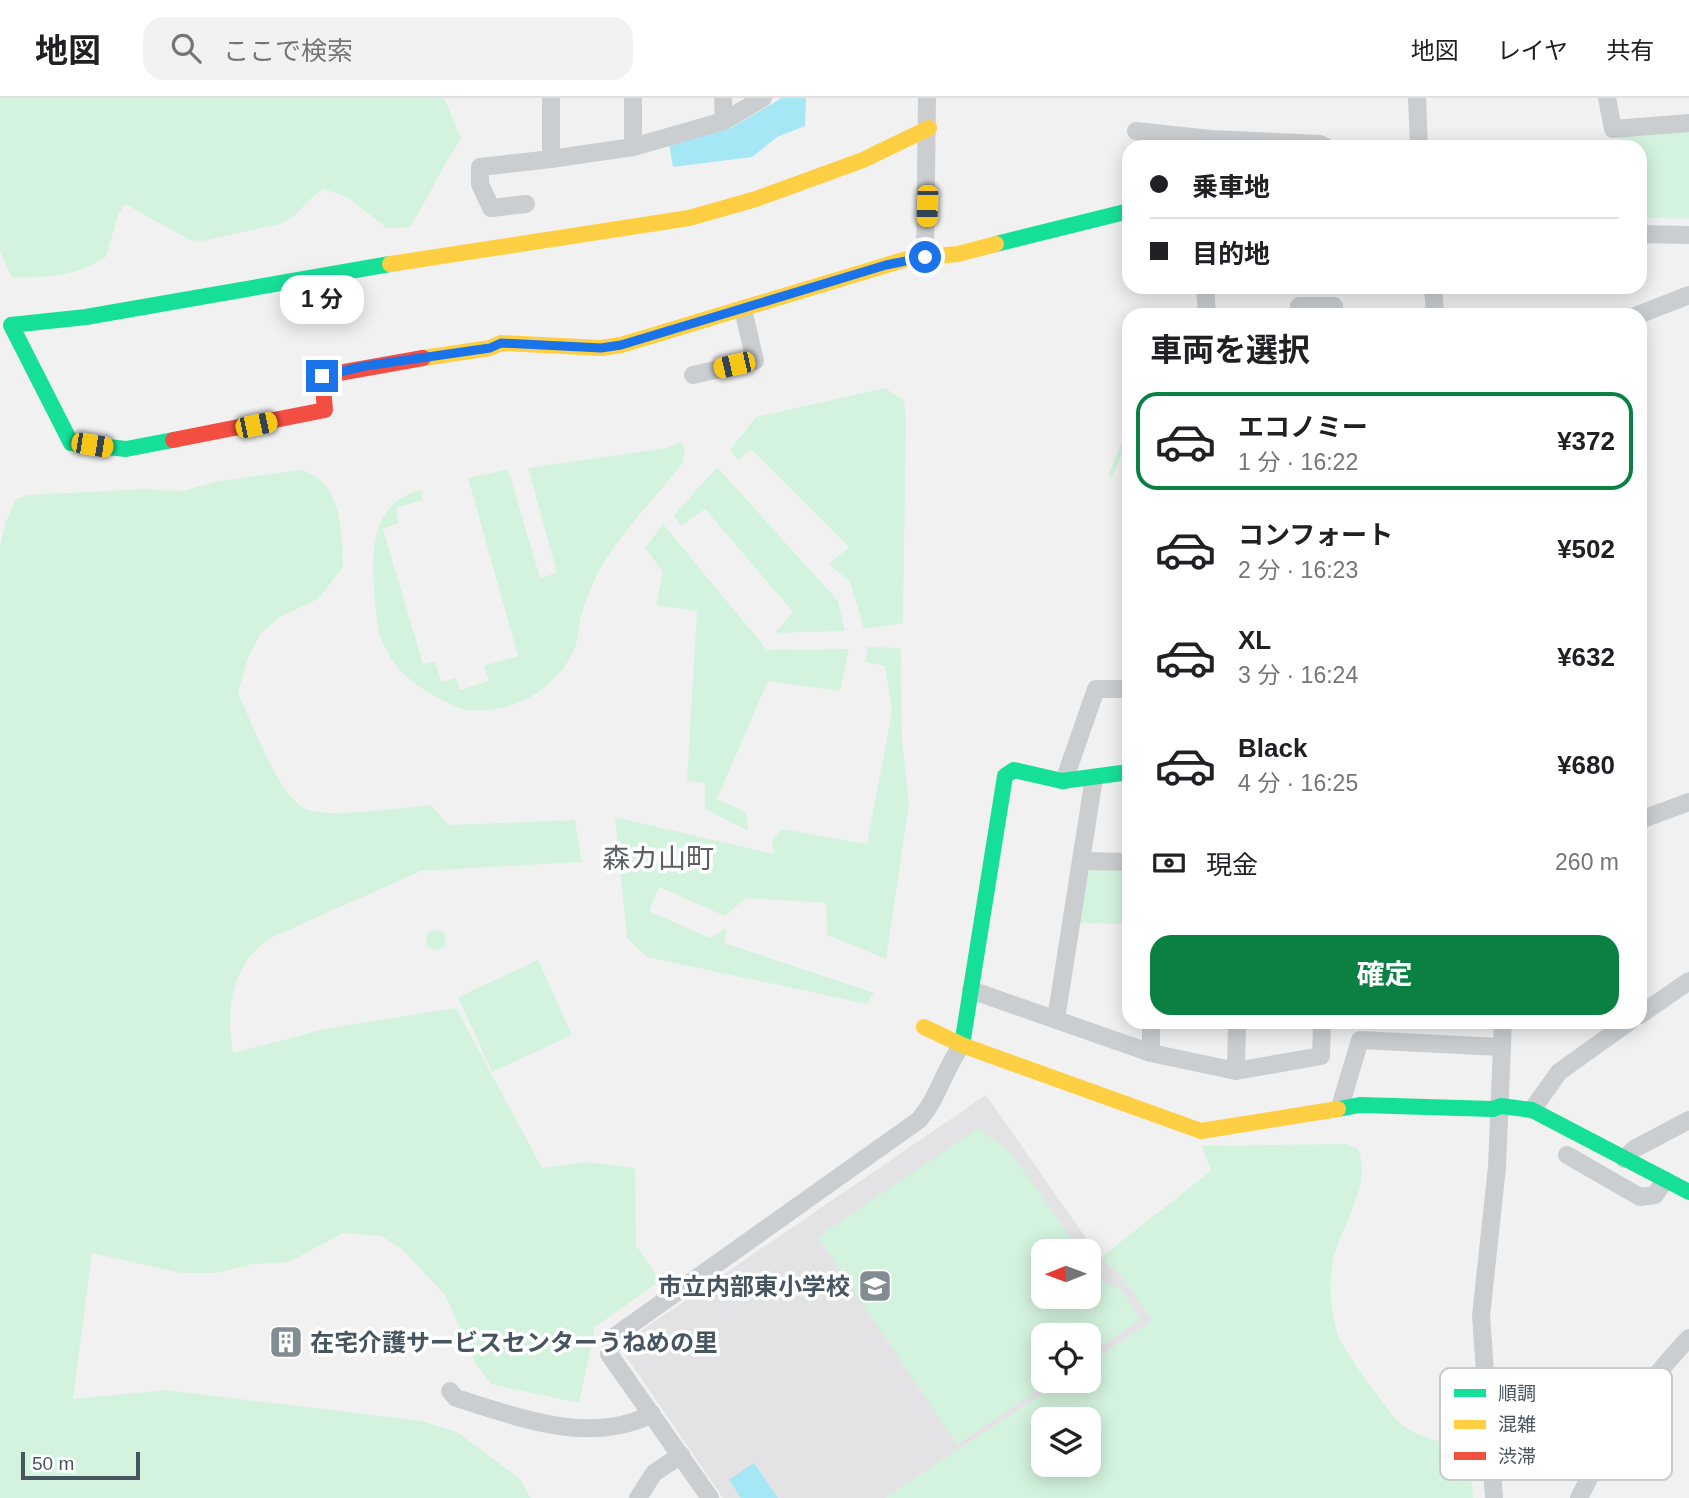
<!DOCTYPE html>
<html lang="ja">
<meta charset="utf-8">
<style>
:root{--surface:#fff;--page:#f2f2f2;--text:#202124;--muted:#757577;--line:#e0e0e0;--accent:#0b8043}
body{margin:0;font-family:Helvetica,"Noto Sans JP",sans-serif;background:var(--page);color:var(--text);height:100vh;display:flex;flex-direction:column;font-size:26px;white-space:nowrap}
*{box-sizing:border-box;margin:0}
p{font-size:23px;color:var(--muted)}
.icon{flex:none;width:38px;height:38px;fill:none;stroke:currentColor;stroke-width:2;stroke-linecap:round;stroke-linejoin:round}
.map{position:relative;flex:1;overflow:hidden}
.side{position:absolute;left:1122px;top:210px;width:525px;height:721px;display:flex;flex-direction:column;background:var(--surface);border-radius:21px;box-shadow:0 4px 18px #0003}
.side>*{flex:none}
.hud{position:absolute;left:1122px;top:42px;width:525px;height:154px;border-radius:21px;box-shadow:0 4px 18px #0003;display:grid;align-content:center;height:154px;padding:0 28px;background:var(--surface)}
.needle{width:46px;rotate:269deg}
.buttons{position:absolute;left:1031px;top:1141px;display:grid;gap:14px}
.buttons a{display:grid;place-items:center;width:70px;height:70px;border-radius:14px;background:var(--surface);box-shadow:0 4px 18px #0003;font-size:35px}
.scale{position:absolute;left:21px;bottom:18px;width:119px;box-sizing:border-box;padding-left:7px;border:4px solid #465560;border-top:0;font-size:19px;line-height:24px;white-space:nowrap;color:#465560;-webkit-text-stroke:5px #fff;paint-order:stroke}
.end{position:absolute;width:32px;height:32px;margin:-16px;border:9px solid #1a73e8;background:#fff;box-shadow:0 0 0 4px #fff}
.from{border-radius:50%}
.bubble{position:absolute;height:49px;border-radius:21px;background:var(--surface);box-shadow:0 4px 18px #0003;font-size:23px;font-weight:700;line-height:49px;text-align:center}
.car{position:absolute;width:21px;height:42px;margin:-21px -10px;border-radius:9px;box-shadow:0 0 5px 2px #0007;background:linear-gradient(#f5c518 24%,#345 0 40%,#f5c518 0 76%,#345 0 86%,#f5c518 0)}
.hud b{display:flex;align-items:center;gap:24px;height:66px;font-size:26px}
.hud b+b{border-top:2px solid var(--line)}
.hud i{width:18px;height:18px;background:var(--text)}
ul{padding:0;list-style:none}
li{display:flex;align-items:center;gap:21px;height:98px;margin:0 14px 10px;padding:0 14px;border:4px solid transparent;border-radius:21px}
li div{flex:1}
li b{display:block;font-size:26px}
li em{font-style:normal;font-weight:700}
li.active{border-color:var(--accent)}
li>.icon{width:63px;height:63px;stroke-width:1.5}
h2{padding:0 28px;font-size:32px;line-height:84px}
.pay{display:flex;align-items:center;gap:18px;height:77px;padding:0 28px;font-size:26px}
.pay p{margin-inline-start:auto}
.action{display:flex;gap:14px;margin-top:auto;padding:14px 28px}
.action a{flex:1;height:80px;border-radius:21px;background:var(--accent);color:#fff;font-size:28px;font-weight:700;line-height:80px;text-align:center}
header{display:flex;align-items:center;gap:42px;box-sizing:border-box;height:98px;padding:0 35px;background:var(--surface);border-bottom:2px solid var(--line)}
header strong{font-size:33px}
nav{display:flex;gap:38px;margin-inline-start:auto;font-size:24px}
.search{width:490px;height:63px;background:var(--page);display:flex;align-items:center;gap:18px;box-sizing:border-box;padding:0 24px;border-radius:21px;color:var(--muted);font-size:26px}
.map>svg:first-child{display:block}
</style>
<header>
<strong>地図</strong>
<div class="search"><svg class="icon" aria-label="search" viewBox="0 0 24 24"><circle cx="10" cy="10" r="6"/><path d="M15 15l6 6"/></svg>ここで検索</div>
<nav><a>地図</a><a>レイヤ</a><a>共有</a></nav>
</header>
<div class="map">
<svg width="1689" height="1400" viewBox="0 0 1689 1400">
<rect width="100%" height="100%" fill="#f2f1f1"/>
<path fill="#e3e2e4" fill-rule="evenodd" d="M986,997L1100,1160L1121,1177L1153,1223L1089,1265L1088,1237H1043V1283H1062L885,1400H723L619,1248ZM1043,1153H1088V1199H1043Z"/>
<g fill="#d4f3de" fill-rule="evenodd">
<path d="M0,0H444L461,41C441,69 429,100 410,129L387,130L347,99L324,91C307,100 300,116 284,125L202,143L190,142L125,106L118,117L106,159C75,179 48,180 12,179L0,154Z"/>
<polygon points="1689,30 1689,120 1640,120 1640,49 1620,49 1618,36"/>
<polygon points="885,290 904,302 906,320 903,525 864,531 850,484 829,466 849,449 751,351 738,362 730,352 756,319"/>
<polygon points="1129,326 1129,340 1110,383 1109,375"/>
<path d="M681,344L685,353L682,366C655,400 622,433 600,471C593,484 586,501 582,515C578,527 579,541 574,552C555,593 511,617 466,612C456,611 445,603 437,599C407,585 381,557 377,523C373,477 360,406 421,392L423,402L396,410L399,425L383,431L423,566L435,563L441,584L456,580L460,592L489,583L484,568L518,558L468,380L508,371L540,480L557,475L528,370L667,350Z"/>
<polygon points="717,369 838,503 845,533 775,535 793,514 705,411 681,428 674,417"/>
<path d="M301,372C342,382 342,435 343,469L318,501L280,519L261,535L249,557L238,595C251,622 279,700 306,711C331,721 402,709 431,707L449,727L575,722L582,764L421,773L270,840C231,867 226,911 233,955L329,930L456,910L542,1070L585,1064L635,1070L636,1147L660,1183L595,1229L579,1305L491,1286L476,1266L445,1197L402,1151L381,1138L343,1135L289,1164L253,1166L217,1175H182L92,1155L73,1301L166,1292L422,1323L457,1334L520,1381L531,1400H0V448L6,423L16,401L27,397L144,391L182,393L218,383Z"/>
<polygon points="663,426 767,552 849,551 840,593 768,583 717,701 746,714 748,733 705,711 705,685 687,683 697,513 656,507 663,474 645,450"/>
<polygon points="868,549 901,550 902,642 909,706 886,861 827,837 826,805 746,800 725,818 659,789 649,813 710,840 727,830 724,845 874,895 867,906 647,859 627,840 615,719 774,756 772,741 782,731 867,746 892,614 885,568 865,564"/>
<polygon points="1095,770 1129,771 1129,826 1079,825 1087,777"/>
<circle cx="436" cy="842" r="10"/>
<polygon points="538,862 572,937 492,974 458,899"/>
<polygon points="978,1030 1011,1055 1080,1153 1043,1153 1043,1199 1088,1199 1089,1166 1100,1183 1121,1191 1140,1222 1089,1257 1088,1237 1043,1237 1043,1283 1051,1283 957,1347 818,1139"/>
<path d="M1347,1046L1358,1051C1373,1086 1340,1129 1333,1163C1328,1189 1331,1212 1338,1237C1341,1249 1390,1316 1400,1325C1438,1357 1471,1326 1473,1400H885L1062,1283H1088L1089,1265L1152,1223L1121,1177L1100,1160L1211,1073L1202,1048ZM1043,1321H1088V1367H1043Z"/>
</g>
<g fill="#a5e7f4">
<polygon points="782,0 806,0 805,28 777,39 752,59 673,69 669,46 729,31"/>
<polygon points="754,1365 778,1400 741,1400 729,1382"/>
</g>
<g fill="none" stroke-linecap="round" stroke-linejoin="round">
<g stroke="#caced1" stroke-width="18">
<polyline points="551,0 551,61 633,49 724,23 763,0"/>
<polyline points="633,0 633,49"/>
<polyline points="723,0 724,23"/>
<polyline points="1417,0 1419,49"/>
<polyline points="1607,0 1613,31 1689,25"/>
<polyline points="1136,33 1210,41 1320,46 1326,49"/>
<polyline points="526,106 491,110 480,86 480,69 551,61"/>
<polyline points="1640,136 1689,137"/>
<polyline points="925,159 927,0"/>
<polyline points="1205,189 1207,217"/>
<polyline points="1433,189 1435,217"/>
<polyline points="1299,208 1334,208"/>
<polyline points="1638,217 1689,197"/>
<polyline points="693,277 755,263 743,211"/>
<polyline points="1064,683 1096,591 1129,591"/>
<polyline points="1640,722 1689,704"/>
<polyline points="1081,763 1129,764"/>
<polyline points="971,892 1151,955 1236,973 1321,958 1322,924"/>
<polyline points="1640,917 1689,883"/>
<polyline points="1056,921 1094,680"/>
<polyline points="1151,955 1151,924"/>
<polyline points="1236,973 1237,924"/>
<polyline points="1340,1009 1360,942 1500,949"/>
<polyline points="1532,1012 1559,974 1629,924"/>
<polyline points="1567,1057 1640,1099 1655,1097 1665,1082"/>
<polyline points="1624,1061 1634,1051 1689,1022"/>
<path d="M450,1293L456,1300C519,1319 589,1348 652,1316"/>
<polyline points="638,1400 654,1375 681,1357"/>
<path d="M710,1400L609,1256L615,1238L919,1022C939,999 943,973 962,947"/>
<polyline points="1494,1400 1481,1218 1497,1069 1503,924"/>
<path d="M1579,1400C1608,1340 1643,1288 1689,1240"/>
</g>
<g stroke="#16e098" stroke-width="16">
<polyline points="996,146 1129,113"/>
<polyline points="173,342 126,351 71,345 11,227 86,219 390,166"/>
<polyline points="962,947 1005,678 1014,672 1062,683 1129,674"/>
<polyline points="1338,1011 1360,1007 1493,1011 1501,1008 1532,1012 1689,1094"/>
</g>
<g stroke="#ffcf43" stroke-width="16">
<polyline points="390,166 689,120 756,101 863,62 929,30"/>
<polyline points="423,260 490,250 501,245 601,250 621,247 910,160 958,156 996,146"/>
<polyline points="924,929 962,947 1201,1033 1338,1011"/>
</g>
<polyline stroke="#f24e42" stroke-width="16" points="173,342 325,312 322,278 423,260"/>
</g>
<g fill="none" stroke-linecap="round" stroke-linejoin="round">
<polyline stroke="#1a73e8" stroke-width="9" points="322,278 365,268 490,250 501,245 601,250 621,247 886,167 925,159"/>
</g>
<defs>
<symbol id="school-square" viewBox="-11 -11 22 22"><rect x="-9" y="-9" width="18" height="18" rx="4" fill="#828c93" stroke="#fff"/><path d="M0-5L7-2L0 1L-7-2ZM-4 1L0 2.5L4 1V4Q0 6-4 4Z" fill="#fff"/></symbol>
<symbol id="building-square" viewBox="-11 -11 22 22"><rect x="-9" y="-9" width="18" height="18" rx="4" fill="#828c93" stroke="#fff"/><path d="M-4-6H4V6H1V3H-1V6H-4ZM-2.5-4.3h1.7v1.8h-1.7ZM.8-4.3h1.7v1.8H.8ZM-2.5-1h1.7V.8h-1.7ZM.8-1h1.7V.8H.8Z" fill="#fff"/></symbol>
</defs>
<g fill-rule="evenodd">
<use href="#school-square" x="856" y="1169" width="38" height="38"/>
<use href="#building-square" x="267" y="1225" width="38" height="38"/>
</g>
<g text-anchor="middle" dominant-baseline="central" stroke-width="7" stroke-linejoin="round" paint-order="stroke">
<g font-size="24" font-weight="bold" fill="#465560" stroke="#fff" text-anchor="end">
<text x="850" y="1188">市立内部東小学校</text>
<text x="310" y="1244" text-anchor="start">在宅介護サービスセンターうねめの里</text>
</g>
<g font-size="28" fill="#5c6166" stroke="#fff">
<text x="658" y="760">森カ山町</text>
</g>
</g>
<rect x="1440" y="1270" width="232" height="112" rx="10" fill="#fff" stroke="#c8cccf" stroke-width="2"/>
<rect x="1454" y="1291" width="32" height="8" fill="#16e098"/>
<rect x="1454" y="1322" width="32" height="9" fill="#ffcf43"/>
<rect x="1454" y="1354" width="32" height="8" fill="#f24e42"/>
<g font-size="19" fill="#465560">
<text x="1498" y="1302">順調</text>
<text x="1498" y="1333">混雑</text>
<text x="1498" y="1365">渋滞</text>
</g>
</svg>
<div class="buttons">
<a><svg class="needle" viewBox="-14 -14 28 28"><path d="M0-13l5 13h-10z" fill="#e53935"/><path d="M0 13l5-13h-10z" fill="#757577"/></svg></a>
<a><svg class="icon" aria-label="locate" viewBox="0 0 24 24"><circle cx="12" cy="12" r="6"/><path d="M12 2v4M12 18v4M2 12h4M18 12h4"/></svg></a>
<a><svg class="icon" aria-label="layers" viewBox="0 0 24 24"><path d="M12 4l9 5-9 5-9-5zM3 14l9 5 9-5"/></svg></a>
</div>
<div class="scale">50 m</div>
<i class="end from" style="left:925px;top:159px"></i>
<i class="end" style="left:322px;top:278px"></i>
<div class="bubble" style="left:280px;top:177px;width:84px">1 分</div>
<i class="car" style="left:927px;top:108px;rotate:182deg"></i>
<i class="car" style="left:734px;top:267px;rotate:257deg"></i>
<i class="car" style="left:256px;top:327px;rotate:78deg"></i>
<i class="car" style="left:92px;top:347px;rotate:99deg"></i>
<div class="hud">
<b><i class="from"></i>乗車地</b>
<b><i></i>目的地</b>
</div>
<section class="side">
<h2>車両を選択</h2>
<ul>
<li class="active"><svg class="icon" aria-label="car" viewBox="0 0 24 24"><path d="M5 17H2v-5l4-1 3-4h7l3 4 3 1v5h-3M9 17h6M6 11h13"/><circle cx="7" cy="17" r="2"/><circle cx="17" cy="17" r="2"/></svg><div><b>エコノミー</b><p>1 分 · 16:22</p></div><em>¥372</em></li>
<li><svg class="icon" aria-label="car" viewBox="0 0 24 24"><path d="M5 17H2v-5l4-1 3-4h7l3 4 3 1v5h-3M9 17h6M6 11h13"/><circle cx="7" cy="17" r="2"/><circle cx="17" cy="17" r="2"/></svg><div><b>コンフォート</b><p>2 分 · 16:23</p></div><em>¥502</em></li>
<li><svg class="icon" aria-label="car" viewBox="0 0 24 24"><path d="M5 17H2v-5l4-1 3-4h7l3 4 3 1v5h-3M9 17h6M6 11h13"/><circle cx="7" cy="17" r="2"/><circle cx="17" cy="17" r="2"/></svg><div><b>XL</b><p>3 分 · 16:24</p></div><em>¥632</em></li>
<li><svg class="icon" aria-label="car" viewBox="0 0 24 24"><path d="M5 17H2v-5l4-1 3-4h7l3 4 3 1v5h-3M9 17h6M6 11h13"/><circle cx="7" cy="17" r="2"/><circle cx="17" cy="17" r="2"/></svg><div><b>Black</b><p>4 分 · 16:25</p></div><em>¥680</em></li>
</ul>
<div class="pay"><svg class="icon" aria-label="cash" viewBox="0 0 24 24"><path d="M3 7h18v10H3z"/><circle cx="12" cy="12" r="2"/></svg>現金<p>260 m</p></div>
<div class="action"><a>確定</a></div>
</section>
</div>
